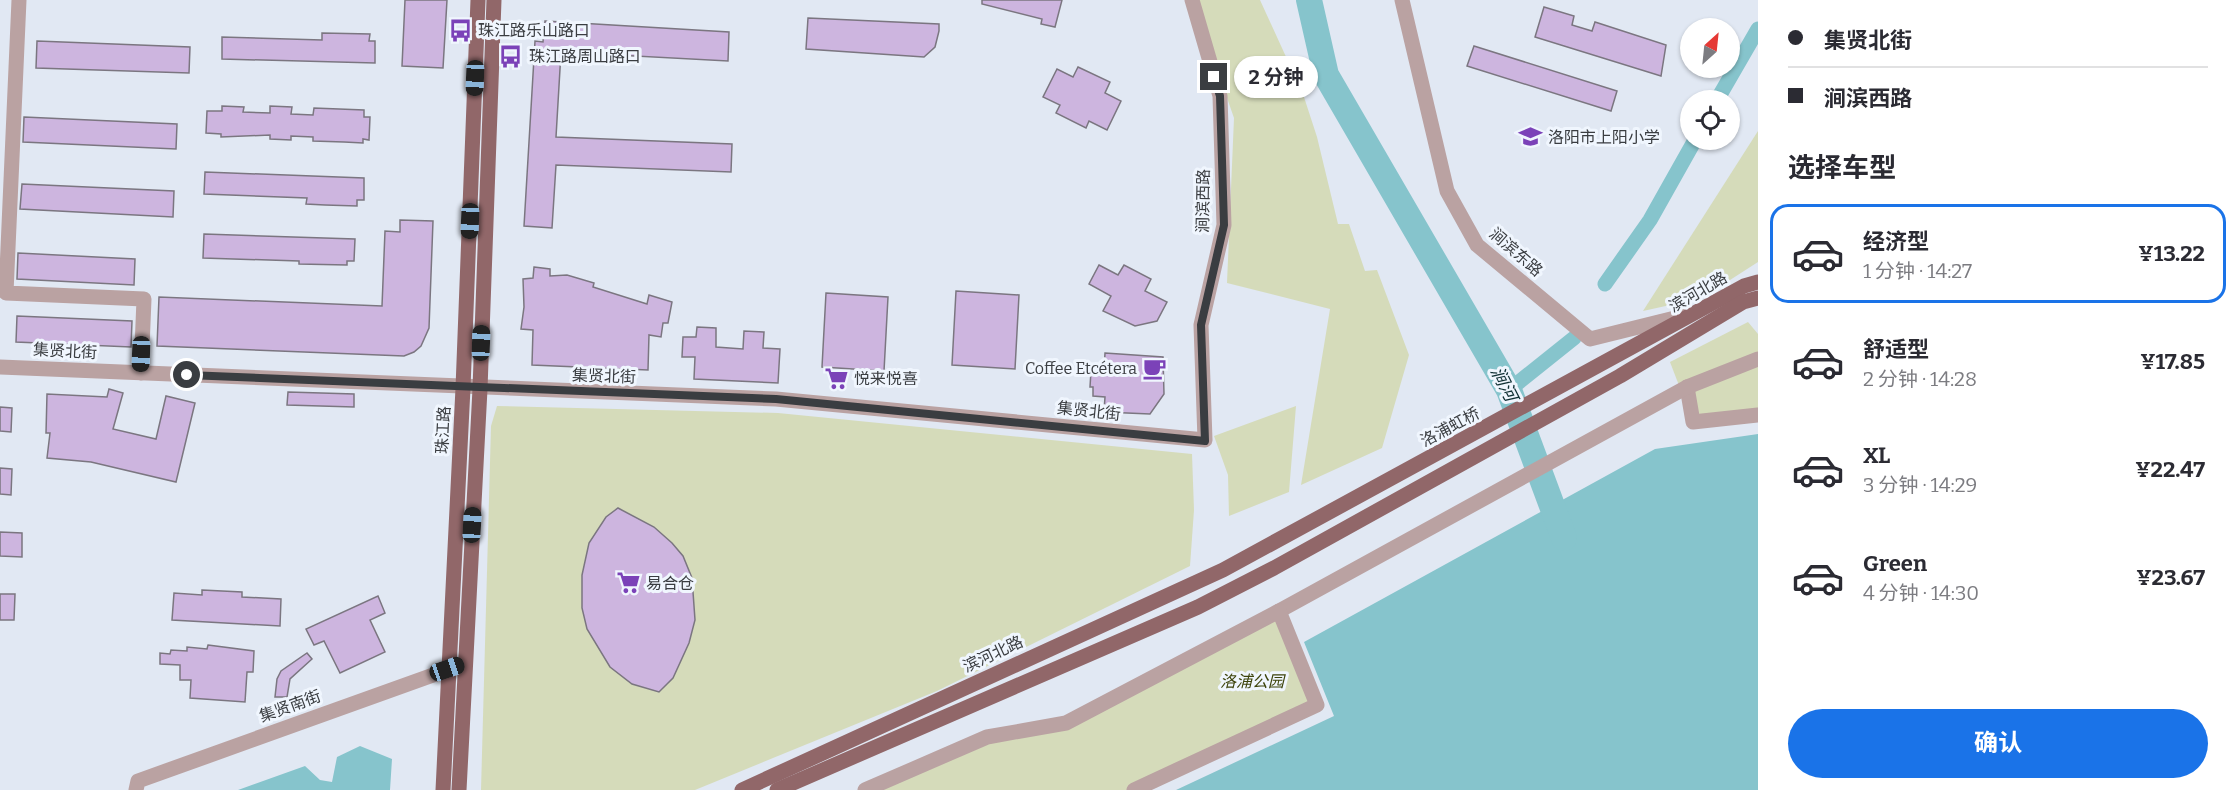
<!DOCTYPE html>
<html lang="zh">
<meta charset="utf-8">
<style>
:root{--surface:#fff;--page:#f7f7f7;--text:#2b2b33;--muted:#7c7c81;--line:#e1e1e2;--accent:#1a73e8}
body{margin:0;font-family:Bitter,"Noto Sans SC",serif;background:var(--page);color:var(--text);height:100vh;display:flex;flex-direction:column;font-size:22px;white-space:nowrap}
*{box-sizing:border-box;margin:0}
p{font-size:20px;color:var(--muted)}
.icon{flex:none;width:33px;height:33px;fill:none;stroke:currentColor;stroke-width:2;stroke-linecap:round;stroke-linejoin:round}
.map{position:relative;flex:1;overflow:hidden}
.panel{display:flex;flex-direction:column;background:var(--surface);width:480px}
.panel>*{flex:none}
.hud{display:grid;align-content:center;height:132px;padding:0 30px;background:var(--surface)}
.needle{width:39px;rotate:27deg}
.fabs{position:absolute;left:1680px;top:18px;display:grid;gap:12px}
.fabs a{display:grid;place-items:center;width:60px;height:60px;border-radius:50%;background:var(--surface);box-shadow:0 2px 4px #0004;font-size:30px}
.end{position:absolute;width:27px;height:27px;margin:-14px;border:8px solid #3a3d41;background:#fff;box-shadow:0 0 0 3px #fff}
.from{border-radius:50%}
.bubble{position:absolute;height:42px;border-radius:21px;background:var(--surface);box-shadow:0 2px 4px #0004;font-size:20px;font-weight:700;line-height:42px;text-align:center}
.car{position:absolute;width:18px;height:36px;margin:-18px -9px;border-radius:8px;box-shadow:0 0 4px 2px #0007;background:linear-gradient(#222 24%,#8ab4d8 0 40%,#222 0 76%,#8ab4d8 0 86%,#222 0)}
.hud b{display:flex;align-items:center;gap:21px;height:57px;font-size:22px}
.hud b+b{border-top:2px solid var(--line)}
.hud i{width:15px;height:15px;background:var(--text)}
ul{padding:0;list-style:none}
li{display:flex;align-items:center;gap:18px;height:99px;margin:0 12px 9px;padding:0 18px;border:3px solid transparent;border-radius:18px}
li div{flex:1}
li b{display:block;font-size:22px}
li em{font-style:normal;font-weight:700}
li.current{border-color:var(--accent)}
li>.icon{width:54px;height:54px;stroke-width:1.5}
h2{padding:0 30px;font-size:27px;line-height:72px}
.primary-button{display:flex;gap:12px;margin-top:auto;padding:12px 30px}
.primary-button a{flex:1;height:69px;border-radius:36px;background:var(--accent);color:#fff;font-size:24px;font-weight:700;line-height:69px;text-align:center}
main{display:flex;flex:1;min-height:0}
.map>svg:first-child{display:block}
</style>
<main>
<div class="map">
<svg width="1758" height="790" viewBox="0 0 1758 790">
<rect width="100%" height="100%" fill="#e1e8f3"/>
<g fill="#d5dbba">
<polygon points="1193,0 1260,0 1303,94 1317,137 1338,224 1349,224 1365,271 1377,270 1409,355 1382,448 1301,485 1330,309 1227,283 1234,118"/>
<polygon points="1758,131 1758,262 1702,298 1643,311"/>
<polygon points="1748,322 1758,334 1758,415 1693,422 1670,362"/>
<polygon points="497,406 778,413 1192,454 1194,510 1190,566 937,691 695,790 481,790 491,426"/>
<polygon points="1296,406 1289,492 1229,516 1228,475 1214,436"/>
<polygon points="1279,611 1317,705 1134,790 865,790 987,737 1066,723"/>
</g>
<g fill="#86c4cc">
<polygon points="1758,434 1758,790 1176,790 1334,716 1304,642 1655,449"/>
<polygon points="360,746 392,759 390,790 238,790 305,766 320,780 332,782 337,757"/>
</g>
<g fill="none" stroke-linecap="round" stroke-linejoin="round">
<g stroke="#86c4cc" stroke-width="15">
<polyline points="1717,100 1758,29"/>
<polyline points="1605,284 1650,220 1695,140"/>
<polyline points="1509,390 1574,338"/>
</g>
<polyline stroke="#86c4cc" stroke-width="26" points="1309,0 1326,75 1509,390 1564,538"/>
</g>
<g fill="#cdb5df" stroke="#7b7680" stroke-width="1.5">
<polygon points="405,0 447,0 443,68 402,66"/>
<polygon points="982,0 1062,0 1055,27 1041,24 1042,19 982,4"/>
<polygon points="1544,7 1574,16 1572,25 1592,31 1595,22 1666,45 1661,76 1535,37"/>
<polygon points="808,18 939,24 939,31 935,47 924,57 806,49"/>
<polygon points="545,21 729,32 728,61 561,52 556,137 732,144 731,172 556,165 552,228 524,226 535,41 543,42"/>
<polygon points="322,33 370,34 369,41 375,41 375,63 222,59 222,37 322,40"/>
<polygon points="37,41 190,47 189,73 36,68"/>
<polygon points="1474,46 1617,91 1611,111 1467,66"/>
<polygon points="1078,67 1110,82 1105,93 1121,101 1107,130 1089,121 1086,128 1056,113 1060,105 1043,97 1057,69 1073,77"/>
<polygon points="222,106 244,107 243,112 270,113 270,106 292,107 291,114 313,115 314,108 364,110 364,117 370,117 369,140 363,139 363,143 344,142 313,141 313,137 291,136 291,140 270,139 270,135 221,137 221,134 206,133 207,111 222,111"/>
<polygon points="24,117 177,124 176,149 23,142"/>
<polygon points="205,172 364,178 364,200 357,200 357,206 325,205 306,204 307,198 204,194"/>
<polygon points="22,184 174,191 173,217 20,209"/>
<polygon points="400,220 433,221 429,328 421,346 414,352 404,356 157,346 159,297 382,306 385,231 400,232"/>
<polygon points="204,234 355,239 354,261 347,261 347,265 299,264 299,261 203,258"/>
<polygon points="18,253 135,259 134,285 17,279"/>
<polygon points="1099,265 1118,275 1124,265 1151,279 1145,291 1167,302 1157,321 1135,326 1103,311 1111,296 1089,284"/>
<polygon points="534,267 550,269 550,276 567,275 594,283 593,287 647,304 649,295 672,302 668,323 663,323 661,337 649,335 648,370 532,365 533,330 521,329 524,307 523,279 533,278"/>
<polygon points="956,291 1019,295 1015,369 952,365"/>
<polygon points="826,293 888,297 884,371 822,367"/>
<polygon points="17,316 132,321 131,347 16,342"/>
<polygon points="697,327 716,328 716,347 743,349 744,331 764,332 763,348 780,349 778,383 694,379 695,357 682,357 683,337 696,337"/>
<polygon points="1105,353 1163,357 1164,394 1150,414 1104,412 1105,397 1093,396 1093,387 1090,387 1091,371 1104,371"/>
<polygon points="109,389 123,393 113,429 156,439 166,396 195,403 176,482 91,462 47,458 50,433 46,433 47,394 107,397"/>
<polygon points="288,392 354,394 354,407 287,405"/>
<polygon points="0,407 12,408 11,432 0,431"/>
<polygon points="0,468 12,469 11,495 0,494"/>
<polygon points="618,508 654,527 672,543 683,556 692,578 695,620 689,643 673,678 659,692 632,684 610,667 587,629 582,608 582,575 589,543 606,517"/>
<polygon points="0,532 22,533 22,557 0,556"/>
<polygon points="202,590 242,592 242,597 281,599 280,626 172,620 174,593 202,595"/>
<polygon points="0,594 15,594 14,620 0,620"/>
<polygon points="378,596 385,613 370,620 385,652 340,673 324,641 314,645 306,629"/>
<polygon points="208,645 254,651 253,672 247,672 245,702 190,698 191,680 180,680 180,665 160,664 160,653 170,654 171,650 187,651 187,647 207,649"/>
<polygon points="307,653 312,659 290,679 287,697 275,697 277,679 281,671"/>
</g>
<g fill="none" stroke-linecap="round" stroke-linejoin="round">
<g stroke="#baa2a2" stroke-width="15">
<polyline points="19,0 6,293 144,299 141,373"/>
<polyline points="1402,0 1447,191 1477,245 1590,339 1683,316"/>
<polyline points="0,367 776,399 1205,440 1201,325 1224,225 1220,96 1192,0"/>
<polyline points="1687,387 1693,422 1758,415"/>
<polyline points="1279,611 1687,387 1758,359"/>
<polyline points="136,790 138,781 461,665"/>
<polyline points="865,790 987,737 1066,723 1279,611 1317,705 1134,790"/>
</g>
<g stroke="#916769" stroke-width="15">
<polyline points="443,790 463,388 478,0"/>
<polyline points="459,790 480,389 494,0"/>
<polyline points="742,790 1223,570 1744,286 1758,282"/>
<polyline points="777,790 1198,607 1274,568 1620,376 1743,302 1758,298"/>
</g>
</g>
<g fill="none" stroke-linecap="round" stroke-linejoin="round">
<polyline stroke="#3a3d41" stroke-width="8" points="187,375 776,399 1205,441 1201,325 1224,225 1220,96 1214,77"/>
</g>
<defs>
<symbol id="bus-bare" viewBox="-9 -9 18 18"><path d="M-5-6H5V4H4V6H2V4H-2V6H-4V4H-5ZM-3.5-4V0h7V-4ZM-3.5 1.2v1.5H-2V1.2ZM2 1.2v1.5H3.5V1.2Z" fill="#7b42b8" stroke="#f0f6fe" stroke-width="2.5" paint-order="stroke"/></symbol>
<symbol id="school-bare" viewBox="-9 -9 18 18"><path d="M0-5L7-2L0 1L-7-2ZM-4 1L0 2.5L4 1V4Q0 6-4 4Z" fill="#7b42b8" stroke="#f0f6fe" stroke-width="2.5" paint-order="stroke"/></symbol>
<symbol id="cafe-bare" viewBox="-9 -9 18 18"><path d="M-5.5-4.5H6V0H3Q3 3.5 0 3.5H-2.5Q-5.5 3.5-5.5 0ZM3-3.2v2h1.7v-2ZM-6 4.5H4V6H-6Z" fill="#7b42b8" stroke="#f0f6fe" stroke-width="2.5" paint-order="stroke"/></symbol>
<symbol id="supermarket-bare" viewBox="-9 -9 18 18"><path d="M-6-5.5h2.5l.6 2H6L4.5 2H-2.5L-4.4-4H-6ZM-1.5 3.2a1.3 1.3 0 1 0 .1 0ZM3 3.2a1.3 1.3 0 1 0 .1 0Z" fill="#7b42b8" stroke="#f0f6fe" stroke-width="2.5" paint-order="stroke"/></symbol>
</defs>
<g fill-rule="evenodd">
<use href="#bus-bare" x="444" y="14" width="33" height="33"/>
<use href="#bus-bare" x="494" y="40" width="33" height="33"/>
<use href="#school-bare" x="1514" y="120" width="33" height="33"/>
<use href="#cafe-bare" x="1138" y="352" width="33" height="33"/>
<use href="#supermarket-bare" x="820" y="362" width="33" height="33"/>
<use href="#supermarket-bare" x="612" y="566" width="33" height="33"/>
</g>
<g text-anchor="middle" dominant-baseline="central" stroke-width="6" stroke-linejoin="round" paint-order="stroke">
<g font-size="16" fill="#3a3d41" stroke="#f0f6fe" text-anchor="start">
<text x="478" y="30">珠江路乐山路口</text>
<text x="529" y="56">珠江路周山路口</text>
<text x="1548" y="137">洛阳市上阳小学</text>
<text x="1137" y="368" text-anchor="end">Coffee Etcétera</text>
<text x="854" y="378">悦来悦喜</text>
<text x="646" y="583">易合仓</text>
</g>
<g font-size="16" fill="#3a3d41" stroke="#f0f6fe">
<text transform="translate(1203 201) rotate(-89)">涧滨西路</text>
<text transform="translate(1516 252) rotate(41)">涧滨东路</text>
<text transform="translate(1698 292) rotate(-30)">滨河北路</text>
<text transform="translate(65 351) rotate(3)">集贤北街</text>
<text transform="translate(604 376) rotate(2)">集贤北街</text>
<text transform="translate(1089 411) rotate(6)">集贤北街</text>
<text transform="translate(1450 427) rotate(-28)">洛浦虹桥</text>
<text transform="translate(443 430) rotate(-87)">珠江路</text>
<text transform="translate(993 654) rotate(-25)">滨河北路</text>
<text transform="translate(290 706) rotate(-20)">集贤南街</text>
</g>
<g font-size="16" font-style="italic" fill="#3c430b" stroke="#f0f6fe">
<text x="1252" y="681">洛浦公园</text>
</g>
<g font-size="18" font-style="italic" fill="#113135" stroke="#f0f6fe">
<text transform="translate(1504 384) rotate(63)">涧河</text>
</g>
</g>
</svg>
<div class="fabs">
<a><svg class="needle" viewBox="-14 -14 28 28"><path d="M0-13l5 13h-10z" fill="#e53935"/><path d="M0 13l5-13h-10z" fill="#7c7c81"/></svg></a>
<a><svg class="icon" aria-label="locate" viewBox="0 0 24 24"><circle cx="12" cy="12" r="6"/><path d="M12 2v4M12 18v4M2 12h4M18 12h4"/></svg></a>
</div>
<i class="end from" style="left:187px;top:375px"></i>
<i class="end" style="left:1214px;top:77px"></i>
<div class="bubble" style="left:1234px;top:56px;width:84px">2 分钟</div>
<i class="car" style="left:475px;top:78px;rotate:182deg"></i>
<i class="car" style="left:470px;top:221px;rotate:182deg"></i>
<i class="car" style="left:481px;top:343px;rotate:2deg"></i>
<i class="car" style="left:141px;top:354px;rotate:182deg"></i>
<i class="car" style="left:472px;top:525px;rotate:3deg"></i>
<i class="car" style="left:447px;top:669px;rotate:71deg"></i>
</div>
<section class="panel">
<div class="hud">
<b><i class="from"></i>集贤北街</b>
<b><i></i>涧滨西路</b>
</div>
<h2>选择车型</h2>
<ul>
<li class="current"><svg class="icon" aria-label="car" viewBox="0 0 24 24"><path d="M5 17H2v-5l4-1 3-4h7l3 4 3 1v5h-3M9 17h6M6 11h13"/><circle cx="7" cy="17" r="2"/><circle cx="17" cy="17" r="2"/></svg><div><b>经济型</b><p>1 分钟 · 14:27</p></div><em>¥13.22</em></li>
<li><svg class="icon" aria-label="car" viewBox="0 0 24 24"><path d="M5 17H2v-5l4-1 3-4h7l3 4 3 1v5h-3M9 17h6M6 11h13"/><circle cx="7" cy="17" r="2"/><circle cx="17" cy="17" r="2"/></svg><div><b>舒适型</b><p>2 分钟 · 14:28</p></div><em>¥17.85</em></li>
<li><svg class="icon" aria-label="car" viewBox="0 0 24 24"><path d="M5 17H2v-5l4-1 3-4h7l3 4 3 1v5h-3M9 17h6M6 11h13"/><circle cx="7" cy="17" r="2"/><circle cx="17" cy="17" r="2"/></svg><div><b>XL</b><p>3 分钟 · 14:29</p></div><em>¥22.47</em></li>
<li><svg class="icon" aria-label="car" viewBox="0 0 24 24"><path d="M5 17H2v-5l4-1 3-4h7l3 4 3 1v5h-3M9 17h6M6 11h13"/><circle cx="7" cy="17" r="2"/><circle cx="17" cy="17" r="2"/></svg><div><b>Green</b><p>4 分钟 · 14:30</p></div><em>¥23.67</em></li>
</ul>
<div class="primary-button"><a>确认</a></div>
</section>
</main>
